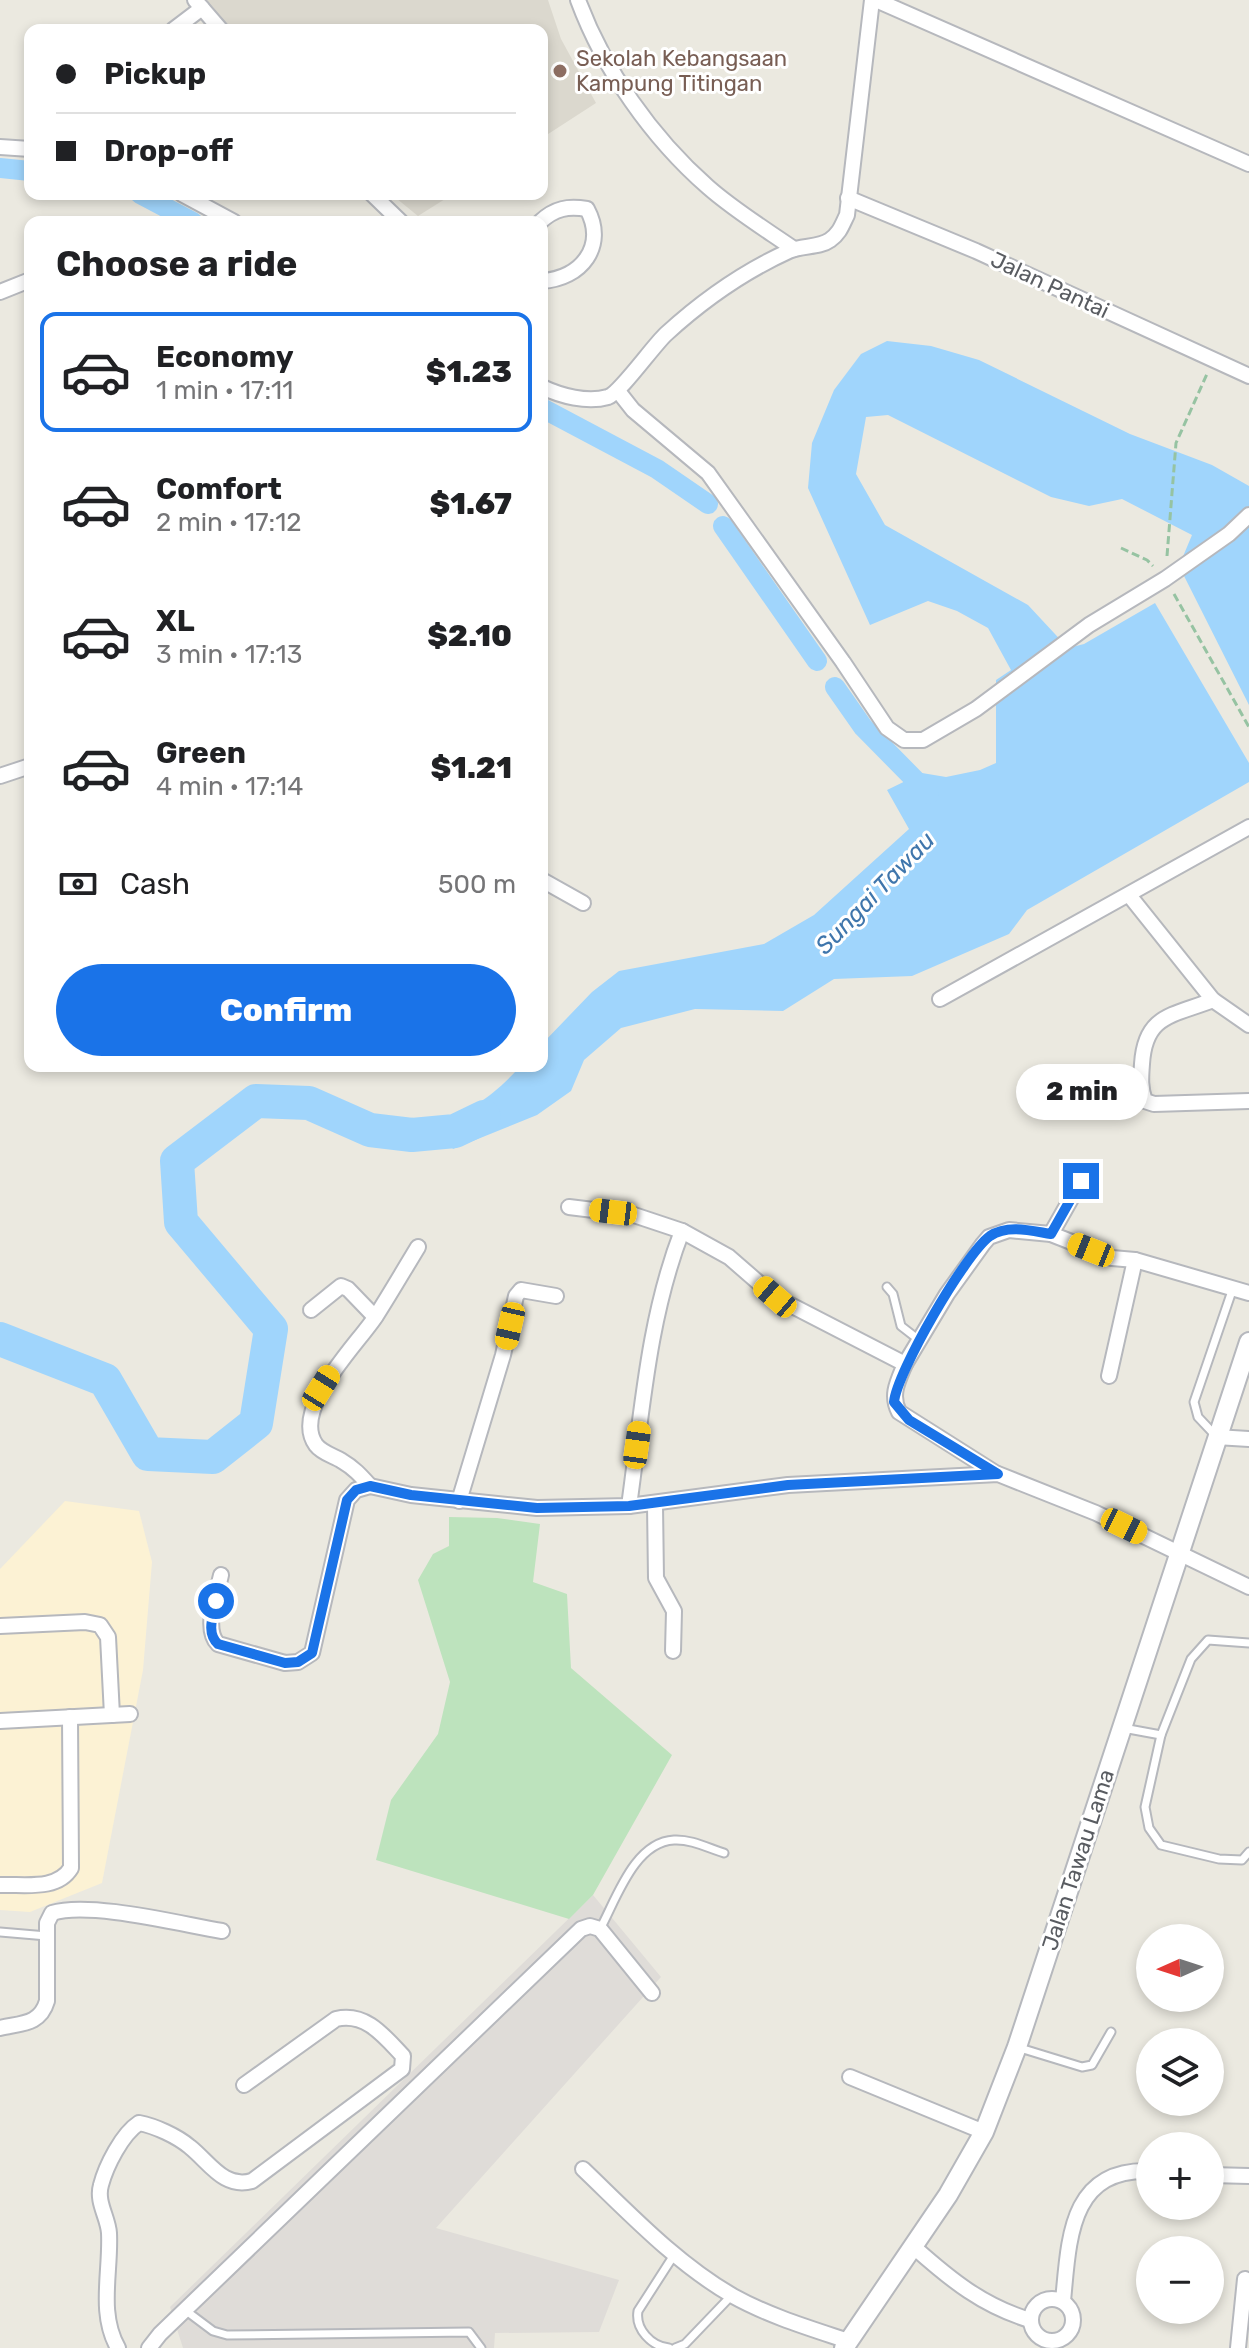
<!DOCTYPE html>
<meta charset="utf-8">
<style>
:root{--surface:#fff;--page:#f2f2f2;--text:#202124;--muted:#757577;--line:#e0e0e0;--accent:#1a73e8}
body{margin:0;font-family:Rubik,sans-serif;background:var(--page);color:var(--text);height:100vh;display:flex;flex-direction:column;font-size:30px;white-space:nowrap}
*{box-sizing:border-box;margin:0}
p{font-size:26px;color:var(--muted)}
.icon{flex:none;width:44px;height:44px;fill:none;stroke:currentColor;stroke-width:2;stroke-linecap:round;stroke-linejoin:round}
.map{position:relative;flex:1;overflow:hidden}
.sheet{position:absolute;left:24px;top:216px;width:524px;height:856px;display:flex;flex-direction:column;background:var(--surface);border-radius:16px;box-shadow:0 4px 12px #0003}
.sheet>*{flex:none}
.hud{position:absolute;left:24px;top:24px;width:524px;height:176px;border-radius:16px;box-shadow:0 4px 12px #0003;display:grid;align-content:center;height:176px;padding:0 32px;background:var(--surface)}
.needle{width:52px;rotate:267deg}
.tools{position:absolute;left:1136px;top:1924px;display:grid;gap:16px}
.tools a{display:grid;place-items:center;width:88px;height:88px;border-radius:50%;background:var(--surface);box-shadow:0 4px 12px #0003;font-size:40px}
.end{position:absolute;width:36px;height:36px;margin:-18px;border:10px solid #1a73e8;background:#fff;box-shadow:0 0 0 4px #fff}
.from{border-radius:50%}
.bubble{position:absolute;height:56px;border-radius:28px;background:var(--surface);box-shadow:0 4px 12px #0003;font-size:26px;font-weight:800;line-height:56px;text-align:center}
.car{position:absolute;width:24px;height:48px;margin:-24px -12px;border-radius:10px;box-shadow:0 0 6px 2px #0007;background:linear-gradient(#f5c518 24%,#345 0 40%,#f5c518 0 76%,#345 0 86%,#f5c518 0)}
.hud b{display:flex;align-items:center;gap:28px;height:76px;font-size:30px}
.hud b+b{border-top:2px solid var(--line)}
.hud i{width:20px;height:20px;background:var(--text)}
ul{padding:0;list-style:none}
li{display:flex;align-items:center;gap:24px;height:120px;margin:0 16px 12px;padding:0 16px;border:4px solid transparent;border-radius:16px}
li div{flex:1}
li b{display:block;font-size:30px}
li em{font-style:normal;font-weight:800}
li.current{border-color:var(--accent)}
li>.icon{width:72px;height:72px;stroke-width:1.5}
h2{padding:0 32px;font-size:36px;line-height:96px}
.pay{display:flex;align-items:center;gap:20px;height:88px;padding:0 32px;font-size:30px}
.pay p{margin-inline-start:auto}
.button{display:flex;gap:16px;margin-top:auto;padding:16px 32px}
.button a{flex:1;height:92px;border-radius:48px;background:var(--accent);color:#fff;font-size:32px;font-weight:800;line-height:92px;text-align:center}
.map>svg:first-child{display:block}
</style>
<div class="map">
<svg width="1249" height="2348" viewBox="0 0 1249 2348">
<rect width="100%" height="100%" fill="#ebe9e0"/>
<polygon fill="#fcf2d4" points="65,1501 139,1511 152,1562 143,1670 102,1883 30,1912 0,1910 0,1569"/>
<polygon fill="#dfdcd8" points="593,1895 661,1977 436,2228 619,2280 599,2332 495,2333 494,2348 183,2348 170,2307"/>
<g fill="#dbd8ce">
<polygon points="205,0 548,0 561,39 596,103 542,138 542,30 232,30"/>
<polygon points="391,194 453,194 418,216"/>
</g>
<polygon fill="#bde3bd" points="449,1517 497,1518 540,1524 533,1582 567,1594 571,1668 672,1755 593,1895 569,1919 376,1860 391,1800 438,1734 450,1682 418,1580 433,1554 449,1546"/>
<path fill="#a0d5fc" d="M887,341L931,346L979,360L1130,434L1212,465L1249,486V705L1179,566L1192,535L1122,499L1089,506L1051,497L888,415L866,417L856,474L885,525L1028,605L1068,648L1084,644L1155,603L1249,763V782L1027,910L1009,934L912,976L834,979L783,1011L695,1009L621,1028L584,1060L571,1091L537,1115L453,1149L433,1120C475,1110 491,1097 521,1066H542V1044L592,992L619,971L764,944L814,915L909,829L887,790L922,773L946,777L980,770L996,763V680L1011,670L988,628L957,611L928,601L870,625L808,488L812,443L834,390L861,354Z"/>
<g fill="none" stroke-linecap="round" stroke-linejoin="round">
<g stroke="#a0d5fc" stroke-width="20">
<polyline points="0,168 30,171"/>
<polyline points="140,194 193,222"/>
<polyline points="542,408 657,469 708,504"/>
<polyline points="723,526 817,661"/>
<polyline points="835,687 863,727 929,794"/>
</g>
<polyline stroke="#a0d5fc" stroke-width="34" points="0,1339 105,1380 148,1454 213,1457 256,1423 271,1329 181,1222 177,1161 256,1101 309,1103 370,1130 412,1135 455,1131 484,1117"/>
<defs>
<g id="service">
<polyline points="887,1287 893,1294 901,1326 919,1340"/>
<polyline points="1215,1435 1198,1417 1194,1402 1233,1288"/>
<polyline points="1249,1643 1208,1640 1191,1659 1161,1735 1145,1807 1149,1828 1161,1845 1219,1859 1242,1860 1249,1852"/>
<polyline points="1123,1728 1161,1735"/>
<path d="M600,1929C616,1900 634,1842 674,1840C691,1839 708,1848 724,1853"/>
<polyline points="0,1932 47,1936"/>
<polyline points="1020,2048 1082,2067 1092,2065 1111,2032"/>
<polyline points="185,2310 213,2331 227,2335 469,2332 481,2348"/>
<path d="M669,2348C651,2346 635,2329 638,2311L674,2255"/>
<polyline points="675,2348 685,2344 732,2295"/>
</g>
<g id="minor">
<polyline points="195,0 221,30"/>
<path d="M578,0C604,70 652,138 708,187C734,210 765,229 794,249"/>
<polyline points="876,0 1249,164"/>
<polyline points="173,30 202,8"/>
<polyline points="0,147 30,149"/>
<polyline points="182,194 234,222"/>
<polyline points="372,194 401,222"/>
<polyline points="848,198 976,251 1249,376"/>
<path d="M540,222C555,208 568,206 587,209C607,246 581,279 542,281"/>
<polyline points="0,292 30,280"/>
<path d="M542,387C561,396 587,403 608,397C620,393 653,346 666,334C702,301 745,271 789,251C802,245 819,248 830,240C840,233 842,225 847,215L872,0"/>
<polyline points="618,391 633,410 708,473 843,662 887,728 904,740 923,740 976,709 1089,625 1165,579 1229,534 1249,515"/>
<polyline points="0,776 30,766"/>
<polyline points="542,880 583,903"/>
<polyline points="1129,895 1213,1000 1249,1025"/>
<polyline points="940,999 1249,827"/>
<path d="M1213,1000C1173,1016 1145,1014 1142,1064C1141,1077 1140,1088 1145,1101L1154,1104L1249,1101"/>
<path d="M569,1207L634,1215L682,1231L729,1257L775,1297L905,1364C898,1381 890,1395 899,1412L997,1474"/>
<polyline points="1051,1234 1081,1181"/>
<polyline points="311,1310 341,1286 348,1289 375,1317"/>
<polyline points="905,1364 947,1294 983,1244 989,1237 1009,1230 1051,1234 1112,1258 1135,1260 1249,1293"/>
<polyline points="1109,1376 1135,1260"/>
<polyline points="1216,1437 1249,1439"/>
<path d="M370,1486C361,1476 354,1468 342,1461C334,1456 322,1453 316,1445C290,1409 358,1344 376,1316C390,1294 404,1270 418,1247"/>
<polyline points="459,1501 503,1355 516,1296 521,1290 556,1296"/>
<polyline points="655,1505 656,1578 674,1611 673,1651"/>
<path d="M629,1506C642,1413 648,1319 682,1231"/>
<path d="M221,1575C217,1594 203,1629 218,1644L285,1663L298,1662L312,1653L347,1500L356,1490L370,1486L411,1495L537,1508L629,1506L788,1485L998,1474L1096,1513L1249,1587"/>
<polyline points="0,1626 85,1622 100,1625 108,1637 112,1715"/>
<polyline points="0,1721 130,1714"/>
<path d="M0,1885C24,1884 57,1891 71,1868L70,1717"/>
<path d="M0,2028C21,2023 40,2025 47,2001V1923L52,1913C89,1901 180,1924 222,1931"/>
<polyline points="850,2077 984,2132"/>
<path d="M583,2169C630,2214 676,2263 733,2296C769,2316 809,2328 848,2341"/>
<polyline points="1210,2175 1249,2176"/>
<path d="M915,2248C951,2280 983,2306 1030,2320"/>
<circle cx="1052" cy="2320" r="21"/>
<path d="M1063,2301C1069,2240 1069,2168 1150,2171"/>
<path d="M118,2348C98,2313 111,2272 109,2233C108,2217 96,2202 101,2185C106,2166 122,2134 139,2123C155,2126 177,2136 190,2147C210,2163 224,2189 252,2181L402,2069L403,2056C384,2036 366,2012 336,2019L244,2085"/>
<polyline points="149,2348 160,2334 581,1929 590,1926 600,1929 652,1993"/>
<polyline points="1238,2348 1245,2279"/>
</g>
<polyline id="tertiary" points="844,2348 948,2195 984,2132 1017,2047 1249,1342"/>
</defs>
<use href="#service" stroke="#b6b8bd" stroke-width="11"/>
<use href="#minor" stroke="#b6b8bd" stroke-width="18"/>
<use href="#tertiary" stroke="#b6b8bd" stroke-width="22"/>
<g stroke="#96c3a2" stroke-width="3" stroke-dasharray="8 4" stroke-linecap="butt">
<polyline points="1121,548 1147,560 1153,566"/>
<polyline points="1167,556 1176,443 1207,374"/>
<polyline points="1174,594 1249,727"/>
</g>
<use href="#service" stroke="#fff" stroke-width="7"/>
<use href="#minor" stroke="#fff" stroke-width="14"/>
<use href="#tertiary" stroke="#fff" stroke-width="18"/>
</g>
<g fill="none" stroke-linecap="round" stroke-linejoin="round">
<path stroke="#1a73e8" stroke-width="10" d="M216,1601C213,1616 206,1633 218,1644L285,1663L298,1662L312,1653L347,1500L356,1490L370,1486L411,1495L537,1508L629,1506L788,1485L998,1474L909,1420L894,1402C897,1372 965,1254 990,1236C1008,1224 1032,1231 1051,1234L1081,1181"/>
</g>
<circle fill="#8d6e63" stroke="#fff" stroke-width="3" cx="560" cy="71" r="8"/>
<g text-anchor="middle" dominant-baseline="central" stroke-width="6" stroke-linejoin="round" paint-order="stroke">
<g font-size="22" fill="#785e54" stroke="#fff" text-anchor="start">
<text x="576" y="58">Sekolah Kebangsaan<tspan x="576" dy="25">Kampung Titingan</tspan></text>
</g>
<g font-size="22" fill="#595c61" stroke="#fff">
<text transform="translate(1050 285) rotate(25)">Jalan Pantai</text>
<text transform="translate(1078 1860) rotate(-72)">Jalan Tawau Lama</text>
</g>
<g font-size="24" font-style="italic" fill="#3f76ac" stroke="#fff">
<text transform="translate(875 893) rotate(-46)">Sungai Tawau</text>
</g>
</g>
</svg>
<div class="tools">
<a><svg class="needle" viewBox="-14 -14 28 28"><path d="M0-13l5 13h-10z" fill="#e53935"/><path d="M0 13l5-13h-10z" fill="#757577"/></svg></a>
<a><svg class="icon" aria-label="layers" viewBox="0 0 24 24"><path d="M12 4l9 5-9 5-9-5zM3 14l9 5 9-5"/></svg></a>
<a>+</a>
<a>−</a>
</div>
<i class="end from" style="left:216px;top:1601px"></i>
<i class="end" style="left:1081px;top:1181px"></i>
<div class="bubble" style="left:1016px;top:1064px;width:132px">2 min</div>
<i class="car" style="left:613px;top:1212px;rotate:277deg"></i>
<i class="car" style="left:1091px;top:1250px;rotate:292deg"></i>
<i class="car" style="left:775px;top:1297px;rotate:311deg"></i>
<i class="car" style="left:510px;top:1326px;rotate:193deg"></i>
<i class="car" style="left:321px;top:1388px;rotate:32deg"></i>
<i class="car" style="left:637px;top:1445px;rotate:8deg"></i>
<i class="car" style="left:1124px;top:1526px;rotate:116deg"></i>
<div class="hud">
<b><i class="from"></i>Pickup</b>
<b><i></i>Drop-off</b>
</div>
<section class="sheet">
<h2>Choose a ride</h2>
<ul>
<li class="current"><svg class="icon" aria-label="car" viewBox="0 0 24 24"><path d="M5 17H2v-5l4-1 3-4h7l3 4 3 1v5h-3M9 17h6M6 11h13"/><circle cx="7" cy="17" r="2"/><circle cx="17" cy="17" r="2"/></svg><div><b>Economy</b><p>1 min · 17:11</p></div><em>$1.23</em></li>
<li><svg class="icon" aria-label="car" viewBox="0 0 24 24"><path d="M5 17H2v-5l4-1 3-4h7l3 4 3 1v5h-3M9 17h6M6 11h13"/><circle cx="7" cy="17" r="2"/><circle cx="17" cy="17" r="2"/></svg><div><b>Comfort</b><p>2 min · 17:12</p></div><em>$1.67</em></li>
<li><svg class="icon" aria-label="car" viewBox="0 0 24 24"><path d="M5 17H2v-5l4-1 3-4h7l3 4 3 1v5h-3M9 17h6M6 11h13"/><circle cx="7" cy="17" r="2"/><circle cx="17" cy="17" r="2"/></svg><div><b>XL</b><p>3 min · 17:13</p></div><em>$2.10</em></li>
<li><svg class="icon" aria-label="car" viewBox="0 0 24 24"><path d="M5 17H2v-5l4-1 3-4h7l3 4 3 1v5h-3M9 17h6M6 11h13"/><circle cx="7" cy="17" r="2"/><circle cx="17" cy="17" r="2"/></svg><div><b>Green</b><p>4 min · 17:14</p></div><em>$1.21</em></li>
</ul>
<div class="pay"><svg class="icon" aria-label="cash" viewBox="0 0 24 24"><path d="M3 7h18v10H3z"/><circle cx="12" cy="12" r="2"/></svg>Cash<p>500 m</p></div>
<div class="button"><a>Confirm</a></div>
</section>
</div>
